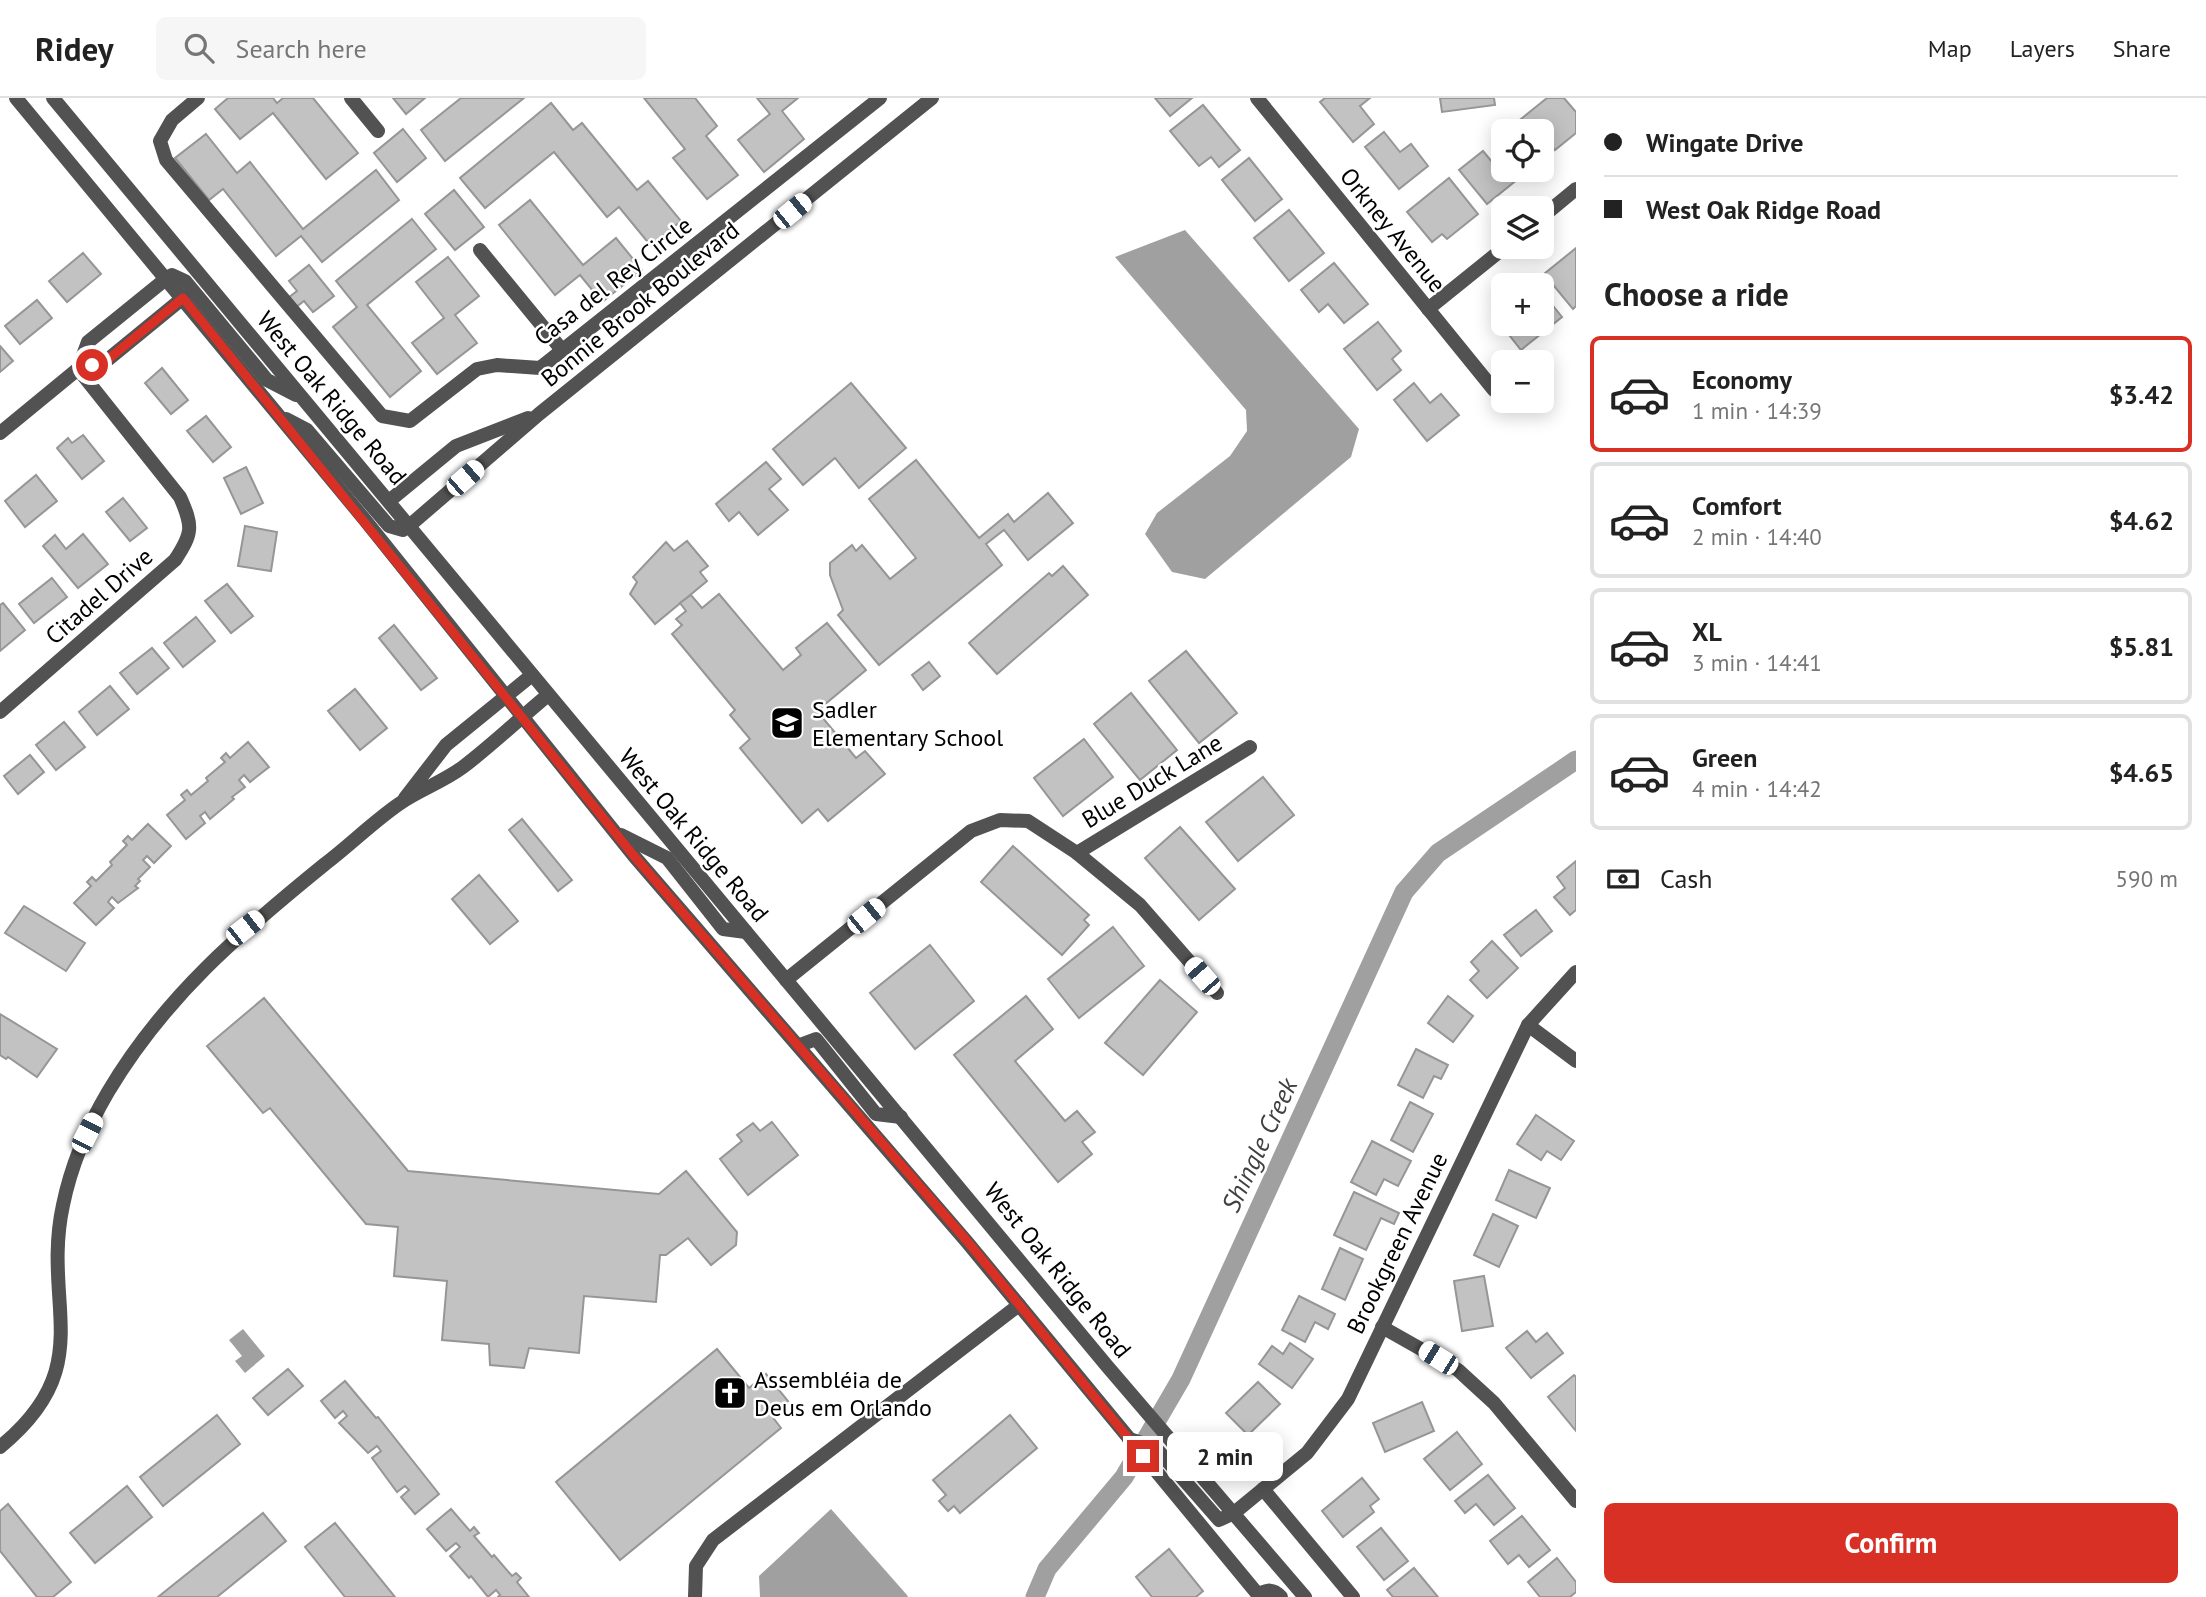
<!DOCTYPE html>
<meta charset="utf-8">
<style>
:root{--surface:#fff;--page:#f6f6f6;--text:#222;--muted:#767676;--line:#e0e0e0;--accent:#d93025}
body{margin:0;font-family:"PT Sans",sans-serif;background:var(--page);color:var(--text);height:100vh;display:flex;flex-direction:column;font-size:26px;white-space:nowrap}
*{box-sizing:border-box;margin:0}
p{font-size:23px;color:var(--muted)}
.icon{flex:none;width:38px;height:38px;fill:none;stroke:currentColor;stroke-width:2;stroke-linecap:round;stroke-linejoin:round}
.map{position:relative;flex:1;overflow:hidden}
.drawer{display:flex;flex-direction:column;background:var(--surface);width:630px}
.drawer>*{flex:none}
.banner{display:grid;align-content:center;height:154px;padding:0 28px;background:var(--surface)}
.controls{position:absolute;left:1491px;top:21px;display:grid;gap:14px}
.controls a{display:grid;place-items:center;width:63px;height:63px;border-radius:10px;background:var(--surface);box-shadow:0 4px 18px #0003;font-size:35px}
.end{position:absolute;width:32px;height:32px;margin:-16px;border:9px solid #d93025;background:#fff;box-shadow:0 0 0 4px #fff}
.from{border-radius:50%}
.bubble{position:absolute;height:49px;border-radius:10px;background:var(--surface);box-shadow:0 4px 18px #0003;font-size:23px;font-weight:600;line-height:49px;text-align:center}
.car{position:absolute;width:21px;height:42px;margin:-21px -10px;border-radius:9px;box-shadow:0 0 5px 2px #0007;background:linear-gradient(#fff 24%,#345 0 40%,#fff 0 76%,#345 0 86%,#fff 0)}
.banner b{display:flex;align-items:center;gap:24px;height:66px;font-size:26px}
.banner b+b{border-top:2px solid var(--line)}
.banner i{width:18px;height:18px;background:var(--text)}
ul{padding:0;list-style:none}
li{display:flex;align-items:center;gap:21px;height:116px;margin:0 14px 10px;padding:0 14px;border:4px solid var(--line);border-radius:10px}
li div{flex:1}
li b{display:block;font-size:26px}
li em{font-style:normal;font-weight:600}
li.current{border-color:var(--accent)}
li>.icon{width:63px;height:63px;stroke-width:1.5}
h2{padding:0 28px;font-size:32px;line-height:84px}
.pay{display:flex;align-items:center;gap:18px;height:77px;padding:0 28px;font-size:26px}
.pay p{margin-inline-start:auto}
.cta{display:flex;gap:14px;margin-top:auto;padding:14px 28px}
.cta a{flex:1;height:80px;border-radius:10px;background:var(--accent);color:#fff;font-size:28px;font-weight:600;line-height:80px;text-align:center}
header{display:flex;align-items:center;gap:42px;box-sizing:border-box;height:98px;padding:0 35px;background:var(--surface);border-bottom:2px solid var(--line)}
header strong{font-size:33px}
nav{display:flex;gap:38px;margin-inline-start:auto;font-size:24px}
.search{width:490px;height:63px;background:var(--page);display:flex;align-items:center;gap:18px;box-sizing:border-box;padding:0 24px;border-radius:10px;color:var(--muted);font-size:26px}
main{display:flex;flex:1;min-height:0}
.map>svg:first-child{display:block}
</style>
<header>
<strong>Ridey</strong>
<div class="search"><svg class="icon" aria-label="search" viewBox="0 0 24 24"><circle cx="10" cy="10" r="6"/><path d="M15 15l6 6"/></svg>Search here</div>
<nav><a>Map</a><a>Layers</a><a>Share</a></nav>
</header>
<main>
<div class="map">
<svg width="1576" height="1499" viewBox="0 0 1576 1499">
<rect width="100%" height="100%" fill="#fff"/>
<g fill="#a0a0a0">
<polygon points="1185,132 1359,331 1351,359 1205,481 1172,474 1145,436 1157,415 1230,358 1247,333 1246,312 1115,159"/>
<polygon points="243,1231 265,1258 245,1275 235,1263 242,1258 229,1242"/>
<polygon points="831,1411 907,1497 908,1499 760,1499 759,1478"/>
</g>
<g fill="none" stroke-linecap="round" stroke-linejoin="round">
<polyline stroke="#a0a0a0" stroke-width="19" points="1035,1499 1047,1471 1124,1379 1181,1281 1404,794 1438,755 1576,662"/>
</g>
<g fill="#c2c2c2" stroke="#969696" stroke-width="2">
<polygon points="228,0 273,0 277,5 283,0 313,0 358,55 326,81 273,15 240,41 215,11"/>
<polygon points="393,0 425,0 406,16"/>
<polygon points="461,0 524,0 445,63 421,32"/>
<polygon points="644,0 695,0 717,28 706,38 738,77 707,101 673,60 685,51"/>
<polygon points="757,0 798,0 782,13 804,41 764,74 738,42 770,16"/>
<polygon points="1155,0 1192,0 1170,18"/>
<polygon points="1325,0 1370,0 1360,8 1374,26 1353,44 1320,4"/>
<polygon points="1440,0 1494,0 1495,7 1442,14"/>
<polygon points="1547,0 1564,0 1576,14 1576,35 1555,52 1549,44 1542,50 1542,33 1522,33 1516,25"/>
<polygon points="551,5 573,32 582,25 637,92 648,83 681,123 651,148 619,109 607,119 554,54 485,110 460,80"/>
<polygon points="1203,7 1240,52 1219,69 1211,59 1199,68 1170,33"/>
<polygon points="403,31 426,60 397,84 374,55"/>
<polygon points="1384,34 1400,54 1411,46 1428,68 1399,91 1365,49"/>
<polygon points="206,36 237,75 250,64 303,131 376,72 399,102 322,164 301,138 276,158 223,91 209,102 175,60"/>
<polygon points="1483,53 1492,64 1503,55 1503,72 1529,72 1487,106 1459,72"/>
<polygon points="1249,60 1282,101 1255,123 1222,82"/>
<polygon points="1449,80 1478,116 1447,141 1442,136 1432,144 1407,114"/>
<polygon points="454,92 484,129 455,152 425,116"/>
<polygon points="530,102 583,167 616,140 642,172 602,204 580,177 555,197 499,127"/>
<polygon points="1289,112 1324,155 1289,183 1254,140"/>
<polygon points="412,121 436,151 367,207 421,273 390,299 333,229 357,209 336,183"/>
<polygon points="1576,150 1576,208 1573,211 1544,176"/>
<polygon points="83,155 101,176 67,204 49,183"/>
<polygon points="448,159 479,198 455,217 477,245 437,276 412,245 444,220 416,184"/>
<polygon points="1334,165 1368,206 1344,225 1328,206 1319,214 1301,192"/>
<polygon points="309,167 334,198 313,214 304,203 295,210 288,200 297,193 289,183"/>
<polygon points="1542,194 1562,219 1521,252 1499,224 1503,220 1503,226 1542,226"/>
<polygon points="37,202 52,220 20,246 5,228"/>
<polygon points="1378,224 1401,253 1392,261 1401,272 1377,292 1344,251"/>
<polygon points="0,248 13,263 0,274"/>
<polygon points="162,270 188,302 171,316 145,285"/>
<polygon points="851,285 906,350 859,390 835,360 803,387 773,351"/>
<polygon points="1414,285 1430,305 1441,296 1459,317 1427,343 1394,302"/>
<polygon points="206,318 231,349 213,364 187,333"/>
<polygon points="83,337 104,363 82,381 57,350 68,340 72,345"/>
<polygon points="916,362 979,440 1008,416 1014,424 1048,395 1073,425 1028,462 1004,432 986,446 1002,467 879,567 838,517 843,512 830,477 830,465 852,447 856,453 862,447 890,481 916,460 869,401"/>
<polygon points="766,364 781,381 769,391 788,412 758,437 739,414 729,423 716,406"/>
<polygon points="246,369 263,405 241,416 224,380"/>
<polygon points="36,377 57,403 25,429 5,403"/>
<polygon points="123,400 147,430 130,443 106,414"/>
<polygon points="245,428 277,434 271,473 238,468"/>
<polygon points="83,436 108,466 78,490 43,448 55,437 66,451"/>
<polygon points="687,443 708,468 700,474 707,483 655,526 630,496 637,484 633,479 666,444 674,453"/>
<polygon points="1063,468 1088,497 997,576 969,545 1049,475 1052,478"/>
<polygon points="52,480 67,499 34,525 19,506"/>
<polygon points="227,486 253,518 231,535 205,503"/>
<polygon points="719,496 783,572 801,557 796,550 827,525 866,572 817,613 856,660 865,653 885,676 828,723 818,711 802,725 740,650 750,641 730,617 735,612 672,536 682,527 676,521 686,513 680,505 691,497 702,510"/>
<polygon points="3,505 25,532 0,553 0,507"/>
<polygon points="196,519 215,543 183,569 164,545"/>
<polygon points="394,527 437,580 421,592 379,540"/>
<polygon points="152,550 169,570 137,596 120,575"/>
<polygon points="1186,553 1237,615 1199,645 1149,583"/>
<polygon points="929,564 940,578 923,592 912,577"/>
<polygon points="110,588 129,611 97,637 79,614"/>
<polygon points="355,591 387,630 360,652 328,613"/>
<polygon points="1131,595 1177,652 1140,682 1094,626"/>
<polygon points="64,624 85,649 56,672 36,647"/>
<polygon points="1084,641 1113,679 1063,718 1034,680"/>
<polygon points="248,644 269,669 250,684 244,677 239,682 245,689 232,699 234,701 210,721 205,714 200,718 205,725 186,741 167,717 185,702 181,697 187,692 191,697 208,683 206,680 225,664 221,660 226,655 230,660"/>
<polygon points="30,657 44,674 18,696 4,678"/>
<polygon points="1263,679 1294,717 1238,763 1206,724"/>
<polygon points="522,721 572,782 558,793 509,732"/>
<polygon points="148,726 171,748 154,765 147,758 143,762 150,769 138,781 140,783 135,788 138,790 118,805 112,799 108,804 114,810 96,827 74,805 91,788 87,784 92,779 96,783 112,767 110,764 127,747 123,743 128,738 132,742"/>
<polygon points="1180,729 1235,791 1199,822 1145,760"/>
<polygon points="1013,748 1089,817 1084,822 1089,827 1062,857 981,784"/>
<polygon points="1576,763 1576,812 1570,817 1554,799 1565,790 1557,779"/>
<polygon points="479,777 518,823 490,846 452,801"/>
<polygon points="24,808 85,845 66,873 5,835"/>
<polygon points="1536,812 1552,833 1521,858 1504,837"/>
<polygon points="1113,829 1144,868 1079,920 1048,881"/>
<polygon points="1492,843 1518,870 1487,900 1470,882 1479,873 1471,864"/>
<polygon points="930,847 974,903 915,951 870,895"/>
<polygon points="1160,882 1197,914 1143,977 1105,945"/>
<polygon points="1026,898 1053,931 1015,963 1065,1023 1077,1013 1095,1034 1082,1044 1092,1056 1058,1084 954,957"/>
<polygon points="1448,898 1473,918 1453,944 1428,925"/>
<polygon points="264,900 408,1073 659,1096 686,1073 737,1134 736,1147 711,1167 688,1140 666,1157 660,1157 656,1204 584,1198 579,1255 529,1250 524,1270 490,1267 489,1246 442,1242 447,1183 394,1178 398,1129 366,1126 270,1010 263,1015 207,948"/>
<polygon points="0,916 57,951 37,979 8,959 6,961 0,957"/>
<polygon points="1416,951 1448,967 1441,981 1434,978 1423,1000 1398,987"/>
<polygon points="1410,1004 1433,1016 1413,1054 1391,1042"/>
<polygon points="1536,1017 1574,1043 1561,1062 1547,1053 1541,1062 1517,1046"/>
<polygon points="772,1024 798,1057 748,1097 720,1061 742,1043 737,1037 753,1025 760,1033"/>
<polygon points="1372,1043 1411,1063 1398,1088 1384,1081 1376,1097 1351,1084"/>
<polygon points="1509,1072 1550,1090 1536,1120 1496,1102"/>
<polygon points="1354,1094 1399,1115 1394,1126 1381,1120 1366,1152 1334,1137"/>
<polygon points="1493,1116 1518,1128 1499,1169 1474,1157"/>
<polygon points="1340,1150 1363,1161 1345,1202 1322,1191"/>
<polygon points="1484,1178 1493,1228 1462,1233 1454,1183"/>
<polygon points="1299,1198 1335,1216 1328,1231 1315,1224 1305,1244 1282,1232"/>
<polygon points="1527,1233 1536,1244 1547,1235 1563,1255 1531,1280 1506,1250"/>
<polygon points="1290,1245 1313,1261 1292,1290 1259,1266 1272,1248 1283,1256"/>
<polygon points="717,1251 749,1290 766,1276 788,1303 771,1317 781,1330 620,1462 556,1384"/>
<polygon points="288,1271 303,1288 268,1317 253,1300"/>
<polygon points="1574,1277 1576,1279 1576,1333 1548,1299"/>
<polygon points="345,1283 376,1320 378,1319 439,1396 415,1416 401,1399 409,1392 405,1388 397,1394 372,1360 381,1353 377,1348 368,1355 339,1325 347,1318 343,1313 335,1320 321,1303"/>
<polygon points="1258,1284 1280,1306 1248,1337 1226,1315"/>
<polygon points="1422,1304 1434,1333 1385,1354 1373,1325"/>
<polygon points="217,1317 240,1346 163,1408 140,1379"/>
<polygon points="1010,1317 1037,1350 960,1415 954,1408 948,1413 939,1403 946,1397 933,1382"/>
<polygon points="1457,1334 1482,1366 1450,1392 1424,1361"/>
<polygon points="1488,1377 1515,1410 1494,1427 1476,1406 1465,1415 1455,1403"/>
<polygon points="1362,1380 1379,1401 1370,1408 1374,1414 1343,1439 1322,1413"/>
<polygon points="127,1388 152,1419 95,1465 70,1435"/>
<polygon points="8,1406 71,1484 53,1499 37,1499 0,1453 0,1413"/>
<polygon points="451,1411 470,1433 474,1429 479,1435 474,1438 492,1459 494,1457 512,1478 516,1475 521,1480 517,1484 529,1499 498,1499 500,1497 496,1492 488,1499 471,1478 469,1480 450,1458 460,1449 456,1445 446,1453 427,1431"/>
<polygon points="263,1415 286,1443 217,1499 158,1499"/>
<polygon points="1522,1418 1550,1452 1529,1469 1519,1457 1508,1466 1490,1443"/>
<polygon points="335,1425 395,1499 345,1499 305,1449"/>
<polygon points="1381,1430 1408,1463 1384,1482 1357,1449"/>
<polygon points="1169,1451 1203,1493 1196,1499 1152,1499 1136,1479"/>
<polygon points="1557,1460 1576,1484 1576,1494 1570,1499 1540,1499 1528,1484"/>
<polygon points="1414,1470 1438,1499 1393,1499 1387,1492"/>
</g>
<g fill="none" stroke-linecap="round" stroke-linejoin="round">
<g stroke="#525252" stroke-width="14">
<polyline points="198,0 172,22 160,43 166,62 382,318 410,323 477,271 497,267 540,270 880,0"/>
<polyline points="351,0 378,33"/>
<polyline points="1257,0 1494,292"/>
<polyline points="1542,119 1576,91"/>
<polyline points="480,152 562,252"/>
<polyline points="1428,211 1505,149"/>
<polyline points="78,271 88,244 167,180"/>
<polyline points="0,335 78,271 106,263 183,200"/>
<polyline points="389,403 456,348 528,320"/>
<polyline points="409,428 539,316 932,0"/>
<path d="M0,614L175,462C193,435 193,428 180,399L78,271"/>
<polyline points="405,700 446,647 532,577"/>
<polyline points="1077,755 1250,649"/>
<polyline points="786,882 971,733 1000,722 1028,723 1077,755 1140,807 1217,895"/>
<polyline points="1528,927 1576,963"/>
<polyline points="1382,1229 1458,1272 1494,1305 1576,1403"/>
<path d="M0,1349C100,1267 41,1208 63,1107C71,1068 88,1028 108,994C165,898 240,835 325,766C350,747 373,724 399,706C419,692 443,684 463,669C492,647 519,621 548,597"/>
<polyline points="1263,1391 1353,1499"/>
<polyline points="1234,1415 1307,1355 1348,1301 1528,927 1576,874"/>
<polyline points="695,1499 696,1468 713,1442 1019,1207"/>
</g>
<g stroke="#525252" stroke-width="14">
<polyline points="16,0 365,422 634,758 967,1144 1260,1499"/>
<polyline points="53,0 1107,1268 1305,1499"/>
<polyline points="167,180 172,177 185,183 267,282 296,297"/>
<polyline points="286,321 307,332 389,428 403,432 409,428"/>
<polyline points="621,737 667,760 723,831 746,834"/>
<polyline points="800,947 816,941 876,1016 901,1019"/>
<polyline points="1129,1341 1155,1349 1219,1422 1234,1415"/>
<path d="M1258,1496C1268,1492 1273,1490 1281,1499"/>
</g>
</g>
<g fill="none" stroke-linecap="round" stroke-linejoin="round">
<polyline stroke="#d93025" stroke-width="9" points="92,267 106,263 183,200 634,758 967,1143 1143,1358"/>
</g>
<defs>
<symbol id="school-square" viewBox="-11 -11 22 22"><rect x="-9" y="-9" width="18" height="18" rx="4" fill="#000" stroke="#fff"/><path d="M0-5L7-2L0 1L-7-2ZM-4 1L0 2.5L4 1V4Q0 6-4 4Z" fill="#fff"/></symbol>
<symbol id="church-square" viewBox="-11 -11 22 22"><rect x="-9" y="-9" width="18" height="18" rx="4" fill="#000" stroke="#fff"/><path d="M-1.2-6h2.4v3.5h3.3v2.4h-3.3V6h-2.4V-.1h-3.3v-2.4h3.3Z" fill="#fff"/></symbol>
</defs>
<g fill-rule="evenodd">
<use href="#school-square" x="768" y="606" width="38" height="38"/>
<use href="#church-square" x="711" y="1276" width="38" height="38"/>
</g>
<g text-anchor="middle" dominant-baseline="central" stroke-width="5" stroke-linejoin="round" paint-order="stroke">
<g font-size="24" fill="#000" stroke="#fff">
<text transform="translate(1393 132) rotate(51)">Orkney Avenue</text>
<text transform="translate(613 183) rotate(-38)">Casa del Rey Circle</text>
<text transform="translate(640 206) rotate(-39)">Bonnie Brook Boulevard</text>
<text transform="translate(332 300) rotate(50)">West Oak Ridge Road</text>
<text transform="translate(99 498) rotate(-41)">Citadel Drive</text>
<text transform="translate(1152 683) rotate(-31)">Blue Duck Lane</text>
<text transform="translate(694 737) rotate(50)">West Oak Ridge Road</text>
<text transform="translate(1397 1145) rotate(-64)">Brookgreen Avenue</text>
<text transform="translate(1058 1172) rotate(51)">West Oak Ridge Road</text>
</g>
<g font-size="24" fill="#000" stroke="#fff" text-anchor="start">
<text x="812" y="611">Sadler<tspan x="812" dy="28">Elementary School</tspan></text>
<text x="754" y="1281">Assembléia de<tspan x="754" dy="28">Deus em Orlando</tspan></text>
</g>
<g font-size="26" font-style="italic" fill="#414141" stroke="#fff">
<text transform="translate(1259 1047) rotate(-65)">Shingle Creek</text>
</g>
</g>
</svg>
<div class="controls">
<a><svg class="icon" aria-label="locate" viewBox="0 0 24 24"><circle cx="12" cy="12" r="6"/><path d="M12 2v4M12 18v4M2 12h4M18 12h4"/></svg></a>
<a><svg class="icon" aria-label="layers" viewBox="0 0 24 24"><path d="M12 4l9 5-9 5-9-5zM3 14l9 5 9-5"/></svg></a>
<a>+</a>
<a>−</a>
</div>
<i class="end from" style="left:92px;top:267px"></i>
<i class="end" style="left:1143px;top:1358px"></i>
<div class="bubble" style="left:1167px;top:1334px;width:116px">2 min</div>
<i class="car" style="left:792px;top:113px;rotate:51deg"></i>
<i class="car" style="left:465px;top:380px;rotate:49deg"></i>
<i class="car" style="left:866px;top:818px;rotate:51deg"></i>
<i class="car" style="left:245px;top:830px;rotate:52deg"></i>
<i class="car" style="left:1202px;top:878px;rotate:319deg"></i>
<i class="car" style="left:87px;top:1035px;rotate:27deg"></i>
<i class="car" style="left:1438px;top:1260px;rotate:302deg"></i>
</div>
<section class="drawer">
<div class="banner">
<b><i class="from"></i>Wingate Drive</b>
<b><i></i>West Oak Ridge Road</b>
</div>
<h2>Choose a ride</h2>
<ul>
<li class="current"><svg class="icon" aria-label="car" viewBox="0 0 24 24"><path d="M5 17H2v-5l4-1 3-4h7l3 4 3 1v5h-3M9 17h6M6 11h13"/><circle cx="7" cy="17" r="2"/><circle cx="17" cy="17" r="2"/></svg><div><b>Economy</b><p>1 min · 14:39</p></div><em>$3.42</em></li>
<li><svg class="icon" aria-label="car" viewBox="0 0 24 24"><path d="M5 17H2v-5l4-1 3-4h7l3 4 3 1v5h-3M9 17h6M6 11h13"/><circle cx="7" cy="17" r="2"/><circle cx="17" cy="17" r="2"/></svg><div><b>Comfort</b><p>2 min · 14:40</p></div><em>$4.62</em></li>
<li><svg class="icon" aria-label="car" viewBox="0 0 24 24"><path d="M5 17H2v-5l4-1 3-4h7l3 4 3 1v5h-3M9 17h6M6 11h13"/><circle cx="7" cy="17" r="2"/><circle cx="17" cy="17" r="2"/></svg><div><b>XL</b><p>3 min · 14:41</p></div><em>$5.81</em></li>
<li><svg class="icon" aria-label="car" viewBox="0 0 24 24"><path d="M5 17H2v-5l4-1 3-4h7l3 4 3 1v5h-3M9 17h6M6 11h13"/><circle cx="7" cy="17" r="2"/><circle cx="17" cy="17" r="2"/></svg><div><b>Green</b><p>4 min · 14:42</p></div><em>$4.65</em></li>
</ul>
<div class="pay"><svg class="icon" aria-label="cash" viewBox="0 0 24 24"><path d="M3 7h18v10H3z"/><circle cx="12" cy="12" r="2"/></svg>Cash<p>590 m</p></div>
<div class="cta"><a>Confirm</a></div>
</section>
</main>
